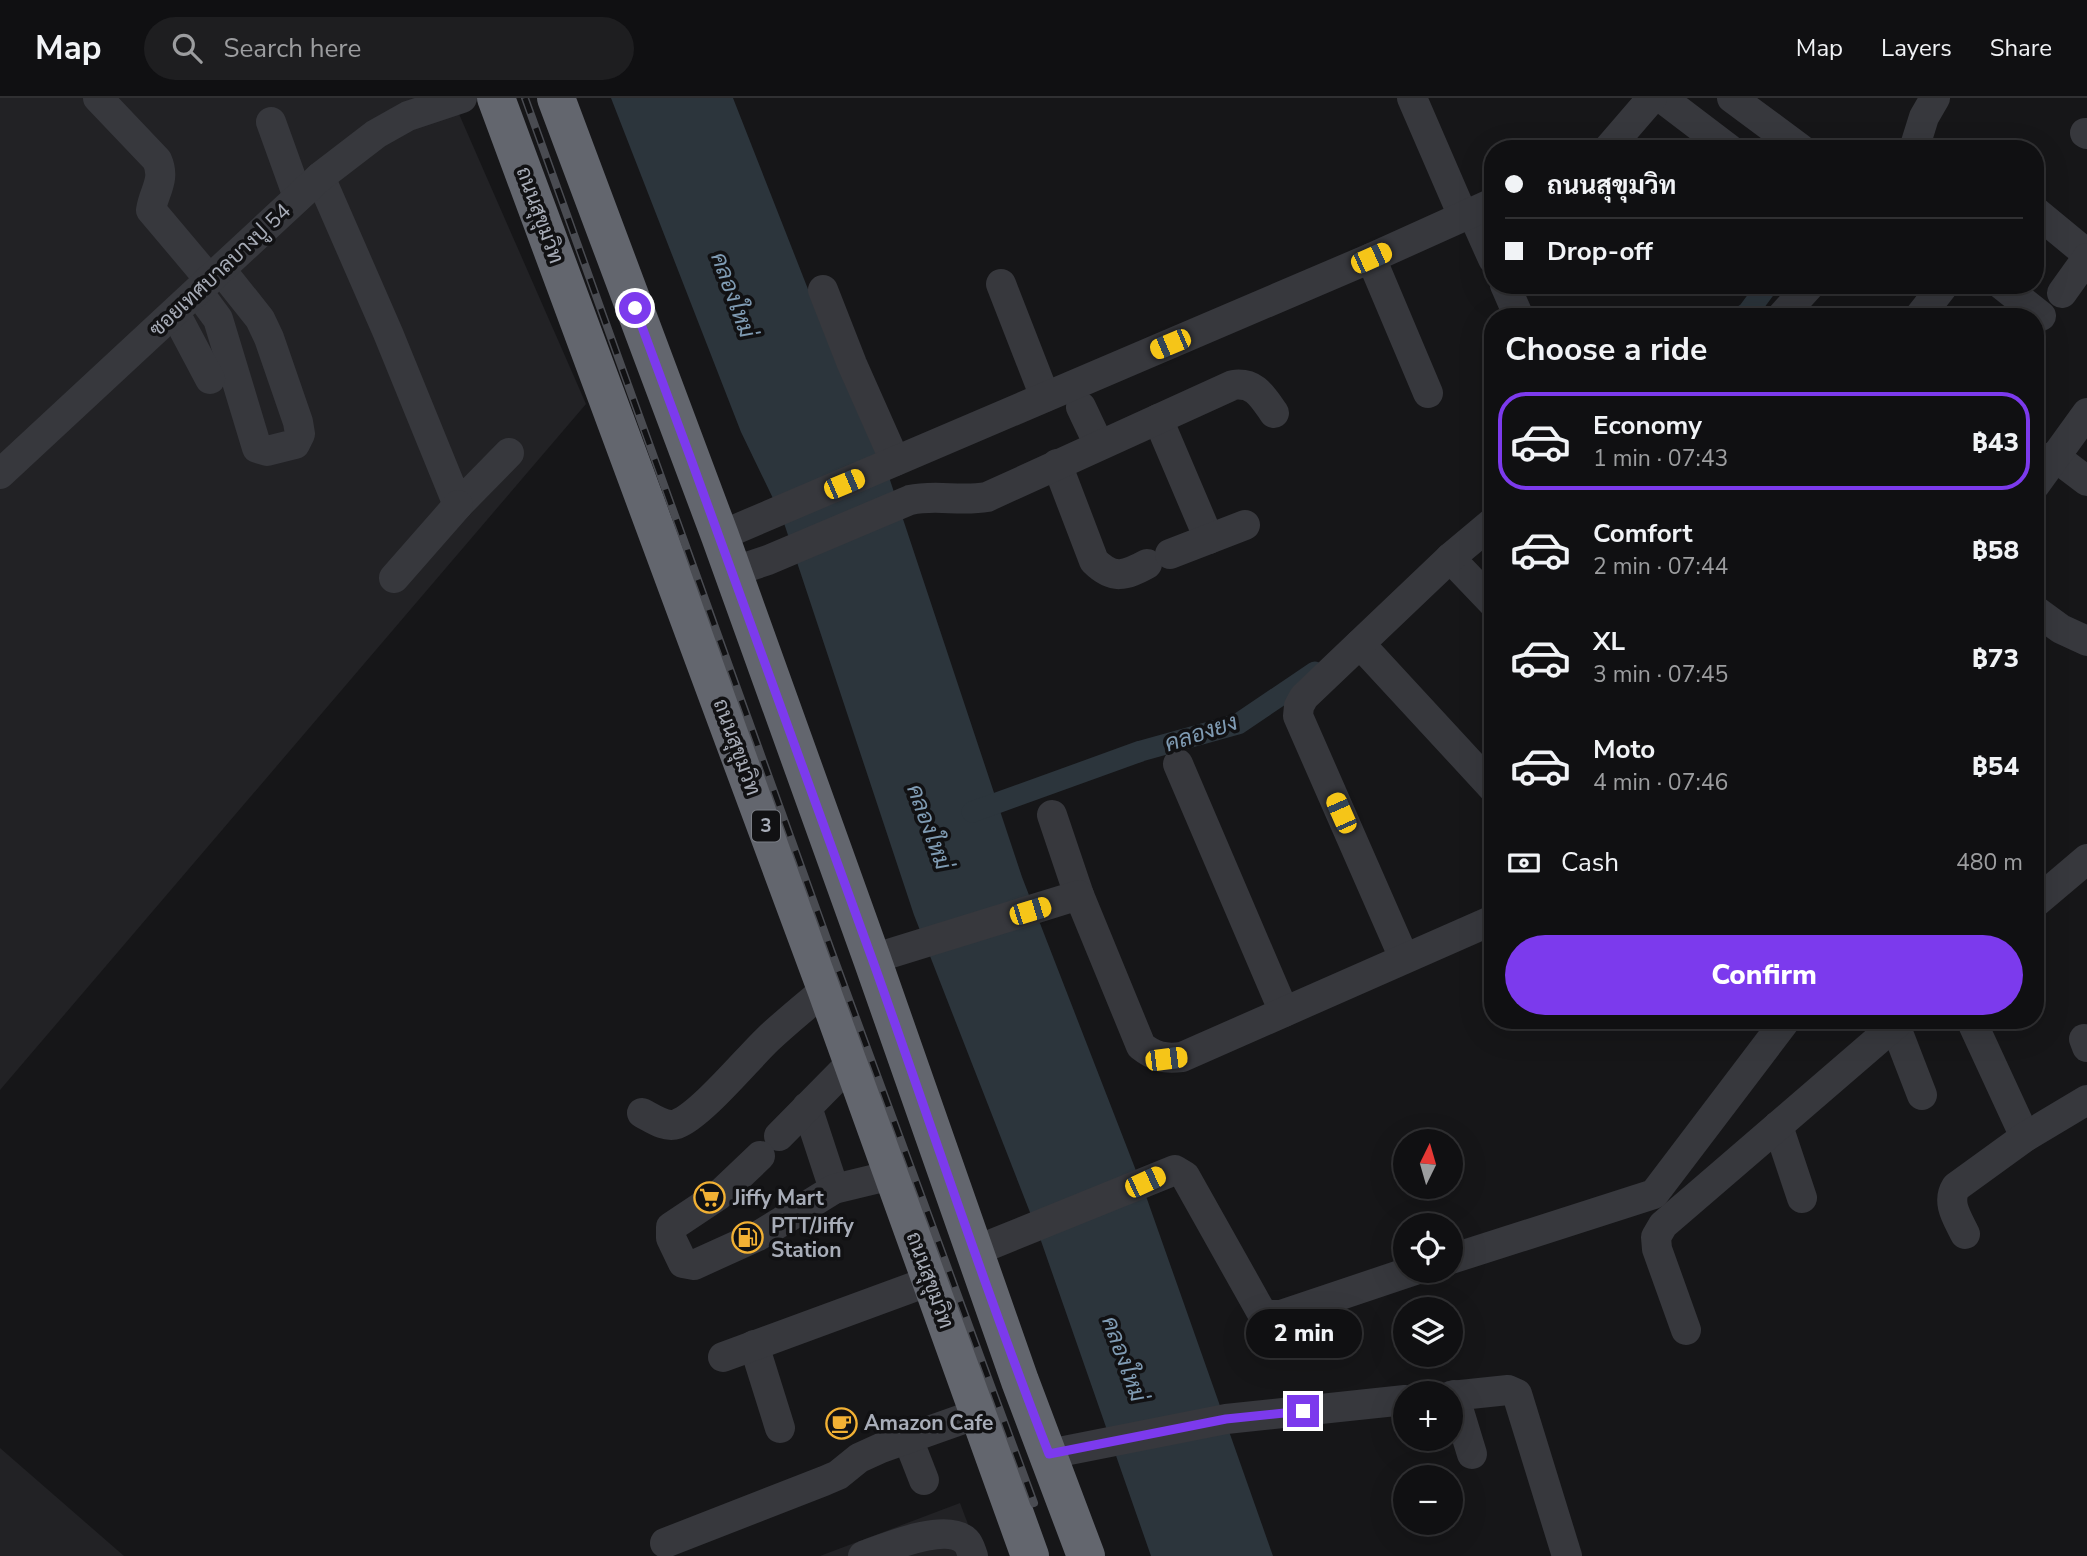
<!DOCTYPE html>
<meta charset="utf-8">
<style>
:root{--surface:#101012;--page:#1e1e20;--text:#f1f3f6;--muted:#9c9d9f;--line:#303032;--accent:#7c3aed}
body{margin:0;font-family:"Nunito Sans",Sarabun,sans-serif;background:var(--page);color:var(--text);height:100vh;display:flex;flex-direction:column;font-size:26px;white-space:nowrap}
*{box-sizing:border-box;margin:0}
p{font-size:23px;color:var(--muted)}
.icon{flex:none;width:38px;height:38px;fill:none;stroke:currentColor;stroke-width:2;stroke-linecap:round;stroke-linejoin:round}
.map{position:relative;flex:1;overflow:hidden}
.side{position:absolute;left:1484px;top:210px;width:560px;height:721px;display:flex;flex-direction:column;background:var(--surface);border-radius:28px;box-shadow:0 7px 28px #0002,0 0 0 2px var(--line)}
.side>*{flex:none}
.banner{position:absolute;left:1484px;top:42px;width:560px;height:154px;border-radius:28px;box-shadow:0 7px 28px #0002,0 0 0 2px var(--line);display:grid;align-content:center;height:154px;padding:0 21px;background:var(--surface)}
.needle{width:46px;rotate:5deg}
.fabs{position:absolute;left:1393px;top:1031px;display:grid;gap:14px}
.fabs a{display:grid;place-items:center;width:70px;height:70px;border-radius:50%;background:var(--surface);box-shadow:0 7px 28px #0002,0 0 0 2px var(--line);font-size:35px}
.end{position:absolute;width:32px;height:32px;margin:-16px;border:9px solid #7c3aed;background:#fff;box-shadow:0 0 0 4px #fff}
.from{border-radius:50%}
.bubble{position:absolute;height:49px;border-radius:24px;background:var(--surface);box-shadow:0 7px 28px #0002,0 0 0 2px var(--line);font-size:23px;font-weight:800;line-height:49px;text-align:center}
.car{position:absolute;width:21px;height:42px;margin:-21px -10px;border-radius:9px;box-shadow:0 0 5px 2px #0007;background:linear-gradient(#f5c518 24%,#345 0 40%,#f5c518 0 76%,#345 0 86%,#f5c518 0)}
.banner b{display:flex;align-items:center;gap:24px;height:66px;font-size:26px}
.banner b+b{border-top:2px solid var(--line)}
.banner i{width:18px;height:18px;background:var(--text)}
ul{padding:0;list-style:none}
li{display:flex;align-items:center;gap:21px;height:98px;margin:0 14px 10px;padding:0 7px;border:4px solid transparent;border-radius:28px}
li div{flex:1}
li b{display:block;font-size:26px}
li em{font-style:normal;font-weight:800}
li.active{border-color:var(--accent)}
li>.icon{width:63px;height:63px;stroke-width:1.5}
h2{padding:0 21px;font-size:32px;line-height:84px}
.pay{display:flex;align-items:center;gap:18px;height:77px;padding:0 21px;font-size:26px}
.pay p{margin-inline-start:auto}
.button{display:flex;gap:14px;margin-top:auto;padding:14px 21px}
.button a{flex:1;height:80px;border-radius:42px;background:var(--accent);color:#fff;font-size:28px;font-weight:800;line-height:80px;text-align:center}
header{display:flex;align-items:center;gap:42px;box-sizing:border-box;height:98px;padding:0 35px;background:var(--surface);border-bottom:2px solid var(--line)}
header strong{font-size:33px}
nav{display:flex;gap:38px;margin-inline-start:auto;font-size:24px}
.search{width:490px;height:63px;background:var(--page);display:flex;align-items:center;gap:18px;box-sizing:border-box;padding:0 24px;border-radius:38px;color:var(--muted);font-size:26px}
.map>svg:first-child{display:block}
</style>
<header>
<strong>Map</strong>
<div class="search"><svg class="icon" aria-label="search" viewBox="0 0 24 24"><circle cx="10" cy="10" r="6"/><path d="M15 15l6 6"/></svg>Search here</div>
<nav><a>Map</a><a>Layers</a><a>Share</a></nav>
</header>
<div class="map">
<svg width="2087" height="1458" viewBox="0 0 2087 1458">
<rect width="100%" height="100%" fill="#161618"/>
<g fill="#222225">
<polygon points="0,0 452,0 586,306 0,992"/>
<polygon points="0,1350 124,1458 0,1458"/>
<polygon points="960,1405 980,1458 820,1458"/>
</g>
<polygon fill="#2c353c" points="611,0 733,0 846,288 888,376 1022,779 1147,1101 1273,1458 1151,1458 1040,1140 914,817 782,419 741,334"/>
<g fill="none" stroke-linecap="round" stroke-linejoin="round">
<g stroke="#2c353c" stroke-width="21">
<polyline points="1741,219 1748,214 1768,187"/>
<polyline points="972,714 1141,653 1238,626 1315,574"/>
</g>
<g stroke="#37383d" stroke-width="30">
<path d="M98,0L157,62C166,82 154,93 151,112L210,182"/>
<polyline points="1412,0 1463,118"/>
<polyline points="1662,0 1729,51"/>
<polyline points="1732,0 1801,51"/>
<polyline points="271,24 298,99"/>
<polyline points="2085,35 2087,36"/>
<polyline points="1608,51 1652,0"/>
<polyline points="1914,51 1924,19 1935,0"/>
<polyline points="320,79 388,235 458,407 509,355"/>
<polyline points="2035,113 2087,156"/>
<polyline points="1472,114 1493,161"/>
<polyline points="1371,160 1428,295"/>
<polyline points="1001,186 1045,299"/>
<polyline points="1505,187 1519,219"/>
<polyline points="2002,187 2041,218"/>
<polyline points="823,192 852,266 895,363"/>
<polyline points="198,194 218,221 257,350 267,353 295,346 300,336 298,324 269,240 260,221 221,172"/>
<polyline points="2062,195 2087,160"/>
<polyline points="175,215 210,281"/>
<polyline points="1781,219 1810,187"/>
<polyline points="1919,219 1944,187"/>
<polyline points="1081,309 1099,347"/>
<polyline points="1158,321 1209,441"/>
<polyline points="2054,358 2087,383"/>
<path d="M1057,366L1094,463C1113,482 1125,478 1147,466"/>
<polyline points="0,376 320,79 376,36 408,18 462,0"/>
<polyline points="2035,387 2087,315"/>
<polyline points="720,438 1371,160 1493,105"/>
<polyline points="1170,456 1245,427"/>
<polyline points="1450,460 1493,505"/>
<path d="M732,474L768,462L910,402C937,396 959,404 987,399L1233,287C1255,284 1262,298 1274,315"/>
<polyline points="394,480 458,407"/>
<polyline points="2035,512 2061,531 2087,543"/>
<polyline points="1360,546 1493,690"/>
<polyline points="1178,666 1284,914"/>
<polyline points="1052,717 1079,797"/>
<polyline points="2035,805 2087,761"/>
<polyline points="1404,860 1298,618 1299,608 1304,599 1450,460 1493,424"/>
<path d="M872,861L1079,797L1141,948C1155,959 1164,961 1182,959L1493,822"/>
<polyline points="1971,922 2025,1039"/>
<polyline points="1895,927 1922,997"/>
<polyline points="2084,941 2087,949"/>
<polyline points="807,1009 834,1091"/>
<path d="M642,1015C652,1020 665,1030 677,1026C701,1017 747,961 768,941C787,923 807,907 826,891"/>
<polyline points="1778,1028 1802,1100"/>
<polyline points="779,1038 852,964"/>
<polyline points="760,1058 719,1097 671,1129 671,1140 683,1165 694,1167 758,1138 834,1091 892,1077"/>
<path d="M1965,1136C1958,1121 1946,1105 1956,1089L2025,1039L2087,1002"/>
<polyline points="975,1153 1175,1072 1185,1078 1263,1217 1281,1217 1415,1172"/>
<polyline points="1451,1161 1654,1096 1786,922"/>
<polyline points="1686,1232 1657,1151 1656,1139 1663,1127 1901,922"/>
<polyline points="754,1247 780,1330"/>
<polyline points="723,1259 930,1183"/>
<polyline points="1454,1297 1472,1356"/>
<polyline points="1451,1298 1508,1292 1517,1296 1567,1458"/>
<polyline points="908,1341 924,1382"/>
<polyline points="1049,1356 1226,1321 1405,1302"/>
<polyline points="665,1445 824,1383 838,1377 859,1360 881,1350 977,1316"/>
<path d="M863,1458C885,1450 946,1424 966,1443C970,1447 971,1453 973,1458"/>
</g>
<g stroke="#63666e" stroke-width="38">
<polyline points="496,0 826,891 1030,1458"/>
<polyline points="556,0 720,438 872,861 1020,1283 1086,1458"/>
</g>
<defs>
<polyline id="rail" points="525,0 831,852 1034,1405"/>
</defs>
<use href="#rail" stroke="#4a4c52" stroke-width="8"/>
<use href="#rail" stroke="#111113" stroke-width="5" stroke-dasharray="16" stroke-linecap="butt"/>
</g>
<g fill="none" stroke-linecap="round" stroke-linejoin="round">
<path stroke="#7c3aed" stroke-width="9" d="M635,210C716,428 796,646 874,866C932,1029 986,1194 1049,1356L1226,1321L1303,1313"/>
</g>
<defs>
<symbol id="supermarket-ring" viewBox="-11 -11 22 22"><circle r="9.5" fill="#111113" stroke="#f2b134" stroke-width="1.5"/><path d="M-6-5.5h2.5l.6 2H6L4.5 2H-2.5L-4.4-4H-6ZM-1.5 3.2a1.3 1.3 0 1 0 .1 0ZM3 3.2a1.3 1.3 0 1 0 .1 0Z" fill="#f2b134"/></symbol>
<symbol id="fuel-ring" viewBox="-11 -11 22 22"><circle r="9.5" fill="#111113" stroke="#f2b134" stroke-width="1.5"/><path d="M-5.5-6h7V0h2V4h1.3V-2.5L3-4.5l.8-.8L6-3V5H2.5V1h-1V6h-7ZM-4.2-4.7v3.2H.2V-4.7Z" fill="#f2b134"/></symbol>
<symbol id="cafe-ring" viewBox="-11 -11 22 22"><circle r="9.5" fill="#111113" stroke="#f2b134" stroke-width="1.5"/><path d="M-5.5-4.5H6V0H3Q3 3.5 0 3.5H-2.5Q-5.5 3.5-5.5 0ZM3-3.2v2h1.7v-2ZM-6 4.5H4V6H-6Z" fill="#f2b134"/></symbol>
</defs>
<g fill-rule="evenodd">
<use href="#supermarket-ring" x="692" y="1082" width="35" height="35"/>
<use href="#fuel-ring" x="730" y="1122" width="35" height="35"/>
<use href="#cafe-ring" x="824" y="1308" width="35" height="35"/>
</g>
<g text-anchor="middle" dominant-baseline="central" stroke-width="7" stroke-linejoin="round" paint-order="stroke">
<rect fill="#111113" stroke="#7b7e86" stroke-width="2" x="752" y="712.5" width="28" height="31" rx="5"/>
<g font-size="19" font-weight="bold" fill="#a8adb8">
<text x="766" y="728">3</text>
</g>
<g font-size="21" fill="#a8adb8" stroke="#111113">
<text transform="translate(540 117) rotate(70)">ถนนสุขุมวิท</text>
<text transform="translate(220 172) rotate(-43)">ซอยเทศบาลบางปู 54</text>
<text transform="translate(737 649) rotate(70)">ถนนสุขุมวิท</text>
<text transform="translate(930 1182) rotate(70)">ถนนสุขุมวิท</text>
</g>
<g font-size="21" font-weight="bold" fill="#a8adb8" stroke="#111113" text-anchor="start">
<text x="733" y="1100">Jiffy Mart</text>
<text x="771" y="1128">PTT/Jiffy<tspan x="771" dy="24">Station</tspan></text>
<text x="864" y="1325">Amazon Cafe</text>
</g>
<g font-size="23" font-style="italic" fill="#7f9bb3" stroke="#111113">
<text transform="translate(733 197) rotate(70)">คลองใหม่</text>
<text transform="translate(1201 635) rotate(-18)">คลองยง</text>
<text transform="translate(929 729) rotate(70)">คลองใหม่</text>
<text transform="translate(1124 1261) rotate(70)">คลองใหม่</text>
</g>
</g>
</svg>
<div class="fabs">
<a><svg class="needle" viewBox="-14 -14 28 28"><path d="M0-13l5 13h-10z" fill="#e53935"/><path d="M0 13l5-13h-10z" fill="#9c9d9f"/></svg></a>
<a><svg class="icon" aria-label="locate" viewBox="0 0 24 24"><circle cx="12" cy="12" r="6"/><path d="M12 2v4M12 18v4M2 12h4M18 12h4"/></svg></a>
<a><svg class="icon" aria-label="layers" viewBox="0 0 24 24"><path d="M12 4l9 5-9 5-9-5zM3 14l9 5 9-5"/></svg></a>
<a>+</a>
<a>−</a>
</div>
<i class="end from" style="left:635px;top:210px"></i>
<i class="end" style="left:1303px;top:1313px"></i>
<div class="bubble" style="left:1246px;top:1211px;width:116px">2 min</div>
<i class="car" style="left:1371px;top:160px;rotate:66deg"></i>
<i class="car" style="left:1170px;top:246px;rotate:247deg"></i>
<i class="car" style="left:844px;top:386px;rotate:67deg"></i>
<i class="car" style="left:1341px;top:715px;rotate:336deg"></i>
<i class="car" style="left:1030px;top:813px;rotate:73deg"></i>
<i class="car" style="left:1166px;top:961px;rotate:83deg"></i>
<i class="car" style="left:1145px;top:1084px;rotate:65deg"></i>
<div class="banner">
<b><i class="from"></i>ถนนสุขุมวิท</b>
<b><i></i>Drop-off</b>
</div>
<section class="side">
<h2>Choose a ride</h2>
<ul>
<li class="active"><svg class="icon" aria-label="car" viewBox="0 0 24 24"><path d="M5 17H2v-5l4-1 3-4h7l3 4 3 1v5h-3M9 17h6M6 11h13"/><circle cx="7" cy="17" r="2"/><circle cx="17" cy="17" r="2"/></svg><div><b>Economy</b><p>1 min · 07:43</p></div><em>฿43</em></li>
<li><svg class="icon" aria-label="car" viewBox="0 0 24 24"><path d="M5 17H2v-5l4-1 3-4h7l3 4 3 1v5h-3M9 17h6M6 11h13"/><circle cx="7" cy="17" r="2"/><circle cx="17" cy="17" r="2"/></svg><div><b>Comfort</b><p>2 min · 07:44</p></div><em>฿58</em></li>
<li><svg class="icon" aria-label="car" viewBox="0 0 24 24"><path d="M5 17H2v-5l4-1 3-4h7l3 4 3 1v5h-3M9 17h6M6 11h13"/><circle cx="7" cy="17" r="2"/><circle cx="17" cy="17" r="2"/></svg><div><b>XL</b><p>3 min · 07:45</p></div><em>฿73</em></li>
<li><svg class="icon" aria-label="car" viewBox="0 0 24 24"><path d="M5 17H2v-5l4-1 3-4h7l3 4 3 1v5h-3M9 17h6M6 11h13"/><circle cx="7" cy="17" r="2"/><circle cx="17" cy="17" r="2"/></svg><div><b>Moto</b><p>4 min · 07:46</p></div><em>฿54</em></li>
</ul>
<div class="pay"><svg class="icon" aria-label="cash" viewBox="0 0 24 24"><path d="M3 7h18v10H3z"/><circle cx="12" cy="12" r="2"/></svg>Cash<p>480 m</p></div>
<div class="button"><a>Confirm</a></div>
</section>
</div>
